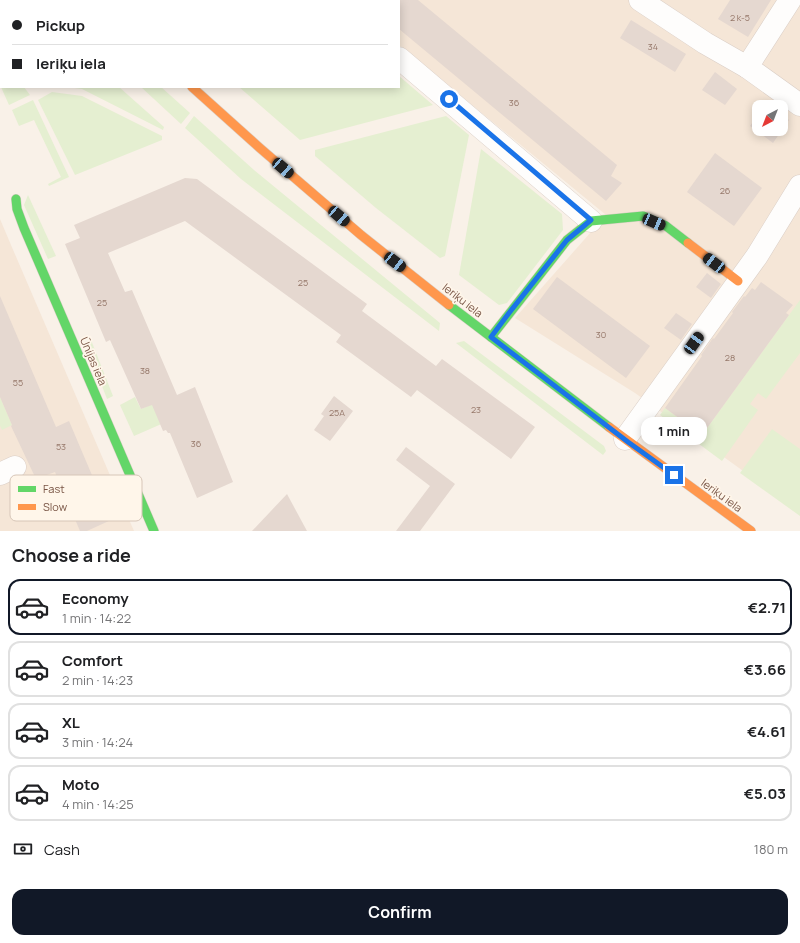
<!DOCTYPE html>
<meta charset="utf-8">
<style>
:root{--surface:#fff;--page:#f2f2f2;--text:#202124;--muted:#757577;--line:#e0e0e0;--accent:#111827}
body{margin:0;font-family:Manrope,sans-serif;background:var(--page);color:var(--text);height:100vh;display:flex;flex-direction:column;font-size:15px;white-space:nowrap}
*{box-sizing:border-box;margin:0}
p{font-size:13px;color:var(--muted)}
.icon{flex:none;width:22px;height:22px;fill:none;stroke:currentColor;stroke-width:2;stroke-linecap:round;stroke-linejoin:round}
.map{position:relative;height:531px;overflow:hidden}
.drawer{display:flex;flex-direction:column;background:var(--surface);flex:1}
.drawer>*{flex:none}
.guide{position:absolute;left:0px;top:0px;width:400px;height:88px;box-shadow:0 2px 10px #0003;display:grid;align-content:center;height:88px;padding:0 12px;background:var(--surface)}
.needle{width:26px;rotate:222deg}
.fabs{position:absolute;left:752px;top:100px;display:grid;gap:8px}
.fabs a{display:grid;place-items:center;width:36px;height:36px;border-radius:8px;background:var(--surface);box-shadow:0 2px 10px #0003;font-size:20px}
.end{position:absolute;width:18px;height:18px;margin:-9px;border:5px solid #1a73e8;background:#fff;box-shadow:0 0 0 2px #fff}
.from{border-radius:50%}
.bubble{position:absolute;height:28px;border-radius:12px;background:var(--surface);box-shadow:0 2px 10px #0003;font-size:13px;font-weight:700;line-height:28px;text-align:center}
.car{position:absolute;width:12px;height:24px;margin:-12px -6px;border-radius:5px;box-shadow:0 0 3px 1px #0007;background:linear-gradient(#222 24%,#8ab4d8 0 40%,#222 0 76%,#8ab4d8 0 86%,#222 0)}
.guide b{display:flex;align-items:center;gap:14px;height:38px;font-size:15px}
.guide b+b{border-top:1px solid var(--line)}
.guide i{width:10px;height:10px;background:var(--text)}
ul{padding:0;list-style:none}
li{display:flex;align-items:center;gap:12px;height:56px;margin:0 8px 6px;padding:0 4px;border:2px solid var(--line);border-radius:12px}
li div{flex:1}
li b{display:block;font-size:15px}
li em{font-style:normal;font-weight:700}
li.active{border-color:var(--accent)}
li>.icon{width:36px;height:36px;stroke-width:1.5}
h2{padding:0 12px;font-size:18px;line-height:48px}
.pay{display:flex;align-items:center;gap:10px;height:44px;padding:0 12px;font-size:15px}
.pay p{margin-inline-start:auto}
.action{display:flex;gap:8px;margin-top:auto;padding:8px 12px}
.action a{flex:1;height:46px;border-radius:12px;background:var(--accent);color:#fff;font-size:16px;font-weight:700;line-height:46px;text-align:center}
.map>svg:first-child{display:block}
</style>
<div class="map">
<svg width="800" height="531" viewBox="0 0 800 531">
<rect width="100%" height="100%" fill="#f9f1e8"/>
<g fill="#f5e6d7" fill-rule="evenodd">
<path d="M345,0H800V512L635,393L515,318L606,215L399,45V1ZM759,107H781V129H759Z"/>
<polygon points="0,219 11,245 134,531 0,531"/>
</g>
<g fill="#e5efd1">
<polygon points="399,76 433,105 300,140 239,87 399,87"/>
<polygon points="1,87 24,87 30,95 9,105"/>
<polygon points="67,87 119,87 164,127 163,130 82,89"/>
<polygon points="141,87 161,87 190,113 181,124"/>
<polygon points="52,92 82,96 162,136 162,140 75,175 38,100"/>
<polygon points="33,100 69,177 49,186 48,184 61,177 34,120 19,126 12,110"/>
<polygon points="194,116 254,170 440,323 439,331 241,179 185,128"/>
<polygon points="446,116 469,135 445,256 440,258 376,208 315,156 315,150"/>
<polygon points="481,149 562,214 563,230 507,303 499,305 459,275"/>
<polygon points="28,195 56,256 48,259 24,205"/>
<polygon points="800,300 800,353 766,399 758,393 750,404 758,410 722,461 660,415 665,408 702,435"/>
<polygon points="91,340 113,396 107,399 85,342"/>
<polygon points="464,341 604,446 606,451 603,455 456,343"/>
<polygon points="0,397 12,425 2,430 0,426"/>
<polygon points="135,397 141,409 157,402 166,422 134,436 120,405"/>
<polygon points="772,429 800,449 800,516 740,473"/>
</g>
<g fill="#e5d8d0">
<polygon points="399,0 418,0 617,165 611,176 622,183 606,201 399,29"/>
<polygon points="730,0 771,0 748,37 718,19"/>
<polygon points="631,20 686,54 675,72 620,38"/>
<polygon points="715,72 737,89 725,105 702,90"/>
<polygon points="759,113 759,129 781,129 781,114 789,120 773,143 750,126"/>
<polygon points="715,153 762,188 734,226 687,192"/>
<polygon points="185,178 197,179 367,304 362,311 436,366 442,359 535,427 511,459 417,390 411,397 336,342 341,335 185,221 108,253 125,292 132,290 177,395 195,387 233,482 197,498 170,433 168,433 166,430 163,431 152,405 141,409 110,340 106,342 65,244 80,238 74,225"/>
<polygon points="707,273 721,284 711,298 696,287"/>
<polygon points="557,277 650,346 626,378 533,309"/>
<polygon points="761,282 793,305 786,313 789,315 702,435 665,408 702,356 701,355 713,338 714,339 733,313 732,312 744,296 745,297 752,288 755,290"/>
<polygon points="0,296 56,427 69,421 111,520 87,531 80,531 55,472 36,479 11,426 12,425 0,397"/>
<polygon points="676,313 692,324 681,340 664,328"/>
<polygon points="334,396 353,411 330,441 314,430 324,416 321,414"/>
<polygon points="406,447 455,484 420,531 396,531 430,486 396,460"/>
<polygon points="287,494 307,531 252,531"/>
</g>
<g fill="none" stroke-linecap="round" stroke-linejoin="round">
<defs>
<g id="street">
<polyline points="329,0 330,1"/>
<polyline points="640,0 705,43 747,67 800,105"/>
<polyline points="399,58 591,221"/>
<polyline points="747,67 790,0"/>
<polyline points="625,439 757,256 800,186"/>
<polyline points="0,474 15,467"/>
</g>
<g id="fast">
<polyline points="96,0 97,1"/>
<polyline points="16,199 17,209 24,228 154,531"/>
<polyline points="449,305 609,427"/>
<polyline points="491,337 567,240 591,221 643,216 666,226 688,243"/>
</g>
<g id="slow">
<polyline points="192,87 261,149 361,235 449,305"/>
<polyline points="688,243 738,281"/>
<polyline points="609,427 751,531"/>
</g>
</defs>
<use href="#street" stroke="#dacec6" stroke-width="23"/>
<use href="#fast" stroke="#d9cdc4" stroke-width="10"/>
<use href="#slow" stroke="#d9cdc4" stroke-width="10"/>
<use href="#street" stroke="#fefdfc" stroke-width="22"/>
<use href="#fast" stroke="#63d668" stroke-width="9"/>
<use href="#slow" stroke="#ff974d" stroke-width="9"/>
</g>
<g fill="none" stroke-linecap="round" stroke-linejoin="round">
<polyline stroke="#1a73e8" stroke-width="5" points="449,99 591,220 567,240 509,313 491,337 628,442 674,475"/>
</g>
<g text-anchor="middle" dominant-baseline="central" stroke-width="3.5" stroke-linejoin="round" paint-order="stroke">
<g font-size="9" fill="#96786a">
<text x="740" y="17">2 k-5</text>
<text x="653" y="46">34</text>
<text x="514" y="102">36</text>
<text x="725" y="190">26</text>
<text x="303" y="282">25</text>
<text x="102" y="302">25</text>
<text x="601" y="334">30</text>
<text x="730" y="357">28</text>
<text x="145" y="370">38</text>
<text x="18" y="382">55</text>
<text x="476" y="409">23</text>
<text x="337" y="412">25A</text>
<text x="196" y="443">36</text>
<text x="61" y="446">53</text>
</g>
<g font-size="11" fill="#795545" stroke="#fff6ea">
<text transform="translate(463 300) rotate(38)">Ieriķu iela</text>
<text transform="translate(94 361) rotate(67)">Ūnijas iela</text>
<text transform="translate(722 495) rotate(36)">Ieriķu iela</text>
</g>
</g>
<rect x="10" y="475" width="132" height="46" rx="6" fill="#fff6ea" stroke="#d7c6b8" stroke-width="1"/>
<rect x="18" y="486" width="18" height="6" fill="#63d668"/>
<rect x="18" y="504" width="18" height="6" fill="#ff974d"/>
<g font-size="11" fill="#795545">
<text x="43" y="493">Fast</text>
<text x="43" y="511">Slow</text>
</g>
</svg>
<div class="fabs">
<a><svg class="needle" viewBox="-14 -14 28 28"><path d="M0-13l5 13h-10z" fill="#e53935"/><path d="M0 13l5-13h-10z" fill="#757577"/></svg></a>
</div>
<i class="end from" style="left:449px;top:99px"></i>
<i class="end" style="left:674px;top:475px"></i>
<div class="bubble" style="left:641px;top:417px;width:66px">1 min</div>
<i class="car" style="left:283px;top:168px;rotate:131deg"></i>
<i class="car" style="left:339px;top:216px;rotate:131deg"></i>
<i class="car" style="left:654px;top:222px;rotate:113deg"></i>
<i class="car" style="left:395px;top:262px;rotate:128deg"></i>
<i class="car" style="left:714px;top:263px;rotate:307deg"></i>
<i class="car" style="left:694px;top:343px;rotate:36deg"></i>
<div class="guide">
<b><i class="from"></i>Pickup</b>
<b><i></i>Ieriķu iela</b>
</div>
</div>
<section class="drawer">
<h2>Choose a ride</h2>
<ul>
<li class="active"><svg class="icon" aria-label="car" viewBox="0 0 24 24"><path d="M5 17H2v-5l4-1 3-4h7l3 4 3 1v5h-3M9 17h6M6 11h13"/><circle cx="7" cy="17" r="2"/><circle cx="17" cy="17" r="2"/></svg><div><b>Economy</b><p>1 min · 14:22</p></div><em>€2.71</em></li>
<li><svg class="icon" aria-label="car" viewBox="0 0 24 24"><path d="M5 17H2v-5l4-1 3-4h7l3 4 3 1v5h-3M9 17h6M6 11h13"/><circle cx="7" cy="17" r="2"/><circle cx="17" cy="17" r="2"/></svg><div><b>Comfort</b><p>2 min · 14:23</p></div><em>€3.66</em></li>
<li><svg class="icon" aria-label="car" viewBox="0 0 24 24"><path d="M5 17H2v-5l4-1 3-4h7l3 4 3 1v5h-3M9 17h6M6 11h13"/><circle cx="7" cy="17" r="2"/><circle cx="17" cy="17" r="2"/></svg><div><b>XL</b><p>3 min · 14:24</p></div><em>€4.61</em></li>
<li><svg class="icon" aria-label="car" viewBox="0 0 24 24"><path d="M5 17H2v-5l4-1 3-4h7l3 4 3 1v5h-3M9 17h6M6 11h13"/><circle cx="7" cy="17" r="2"/><circle cx="17" cy="17" r="2"/></svg><div><b>Moto</b><p>4 min · 14:25</p></div><em>€5.03</em></li>
</ul>
<div class="pay"><svg class="icon" aria-label="cash" viewBox="0 0 24 24"><path d="M3 7h18v10H3z"/><circle cx="12" cy="12" r="2"/></svg>Cash<p>180 m</p></div>
<div class="action"><a>Confirm</a></div>
</section>
